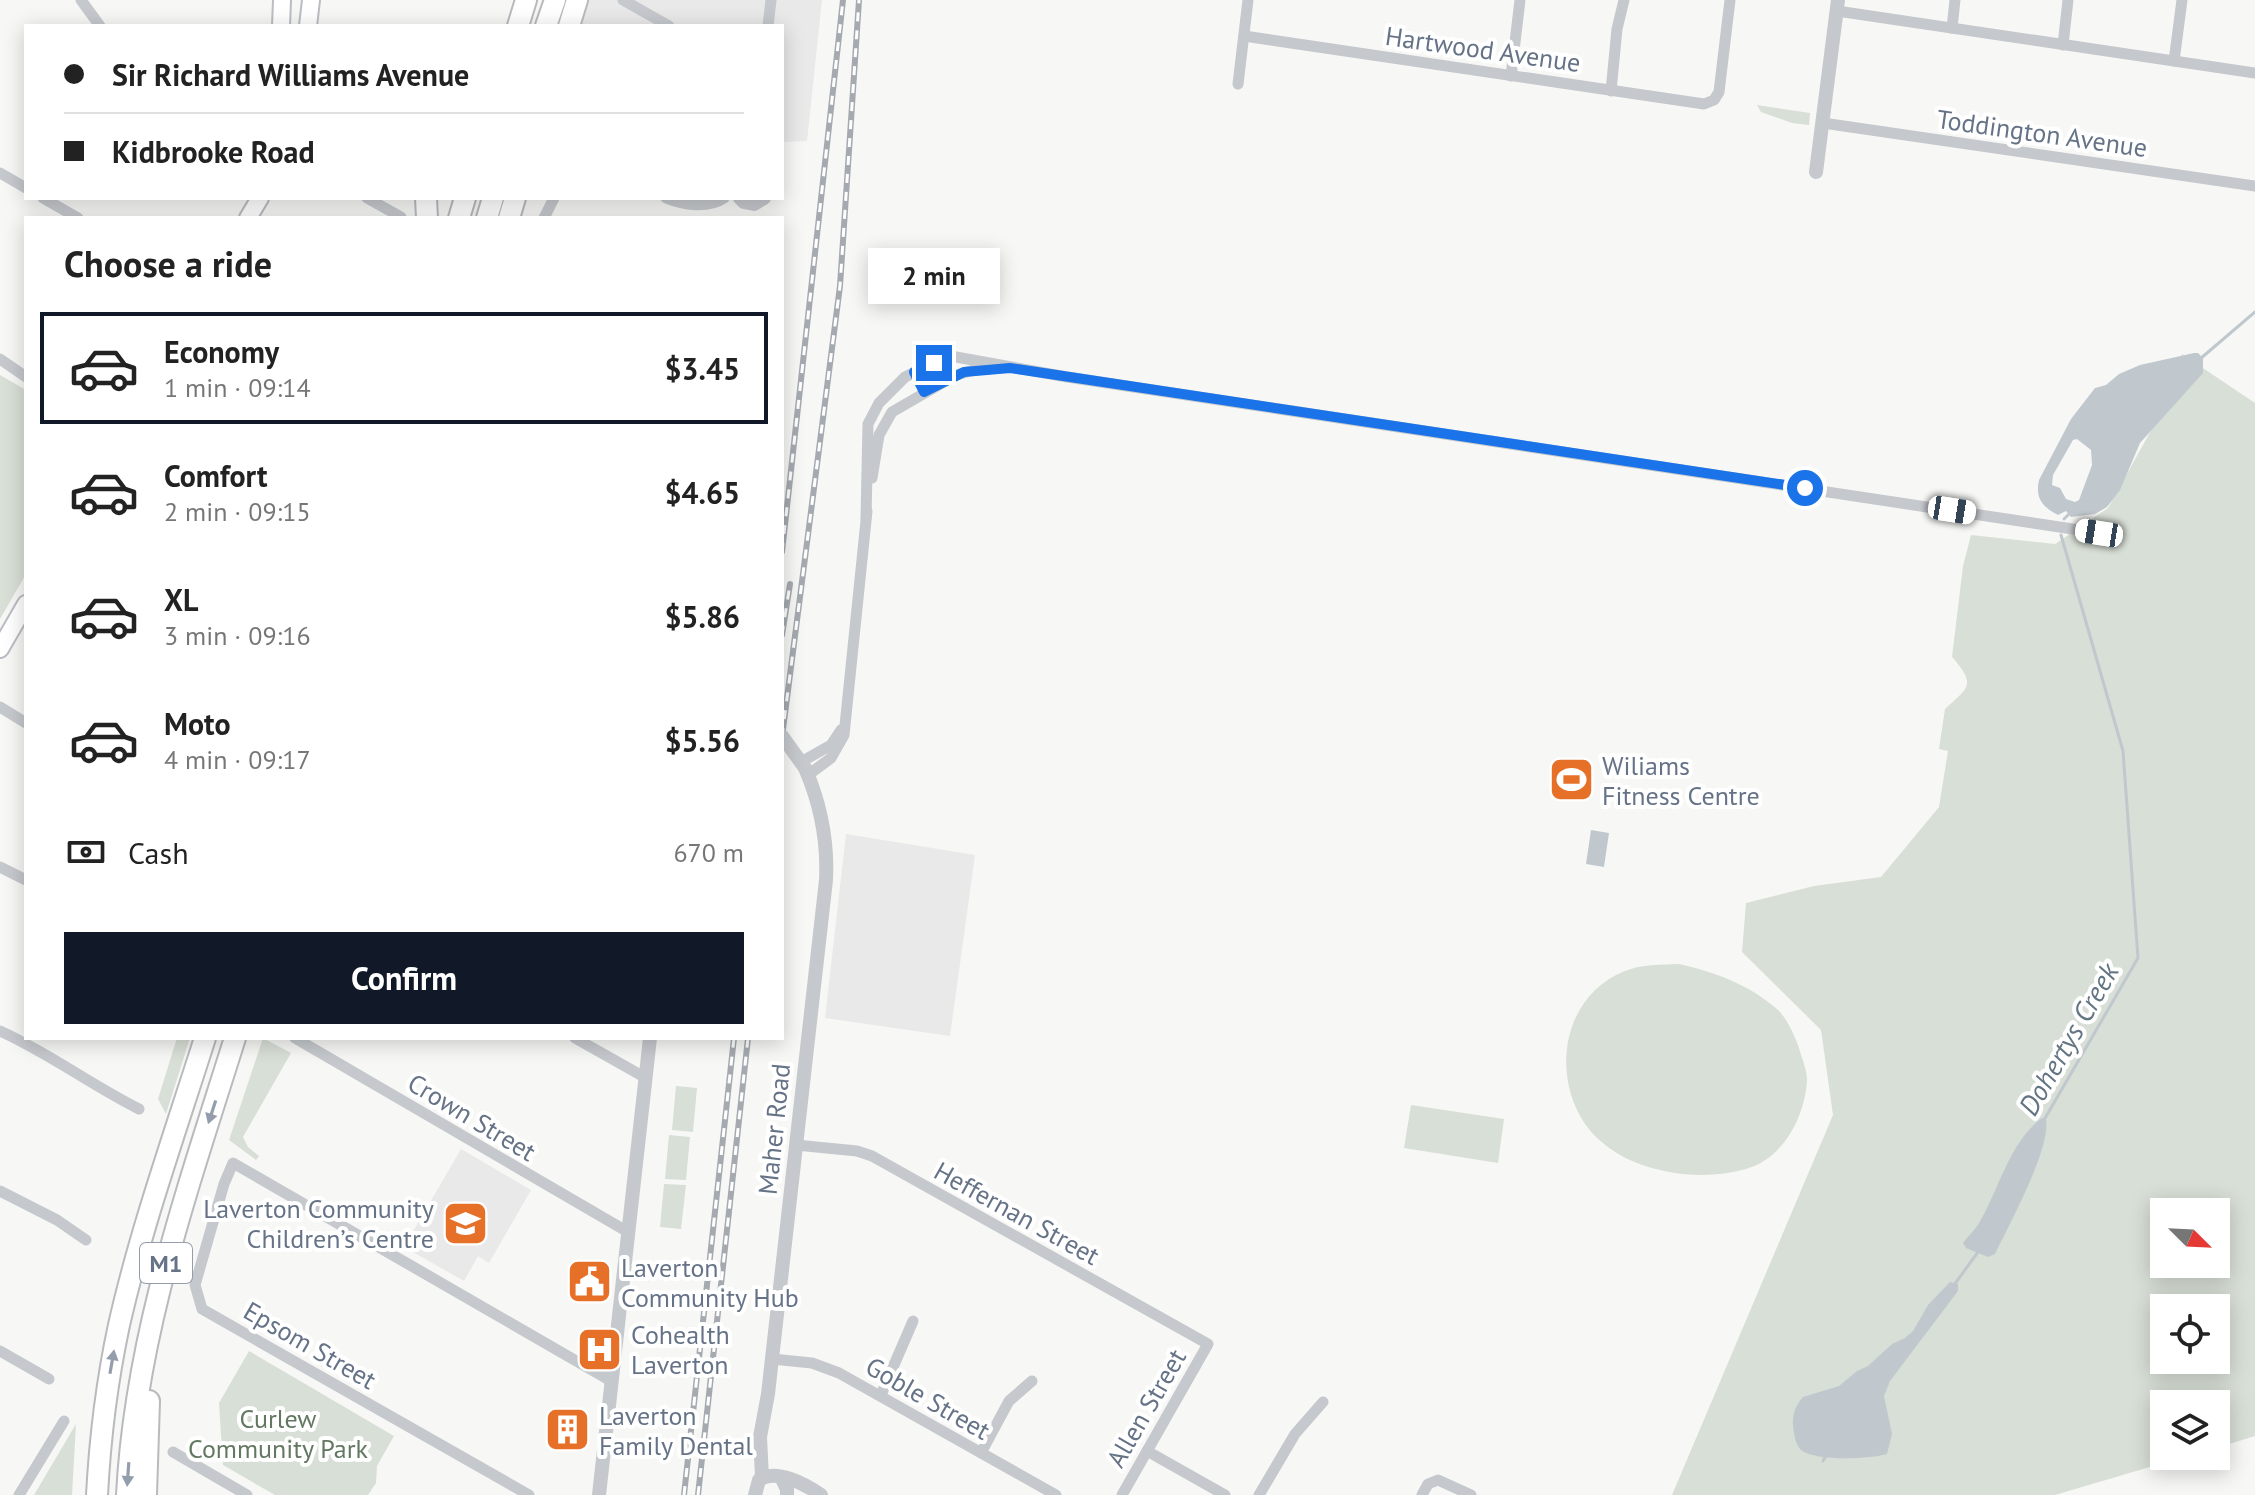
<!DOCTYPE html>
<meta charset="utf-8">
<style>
:root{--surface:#fff;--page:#f6f6f6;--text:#222;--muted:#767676;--line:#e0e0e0;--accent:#111827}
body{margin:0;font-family:"PT Sans",sans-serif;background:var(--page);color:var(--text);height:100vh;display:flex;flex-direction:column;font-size:30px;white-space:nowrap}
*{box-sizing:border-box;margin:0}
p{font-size:26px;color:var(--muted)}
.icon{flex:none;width:44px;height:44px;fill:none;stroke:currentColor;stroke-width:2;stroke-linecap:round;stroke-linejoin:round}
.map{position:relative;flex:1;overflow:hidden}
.details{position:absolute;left:24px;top:216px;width:760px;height:824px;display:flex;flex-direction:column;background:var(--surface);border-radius:0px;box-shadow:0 4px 20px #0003}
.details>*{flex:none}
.hud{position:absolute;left:24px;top:24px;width:760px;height:176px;border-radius:0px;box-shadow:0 4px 20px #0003;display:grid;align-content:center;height:176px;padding:0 40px;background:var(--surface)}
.needle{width:52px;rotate:114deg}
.controls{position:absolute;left:2150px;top:1198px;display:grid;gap:16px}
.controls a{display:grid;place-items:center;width:80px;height:80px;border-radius:0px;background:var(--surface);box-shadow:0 4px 20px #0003;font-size:40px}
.end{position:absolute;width:36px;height:36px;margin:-18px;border:10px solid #1a73e8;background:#fff;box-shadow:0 0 0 4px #fff}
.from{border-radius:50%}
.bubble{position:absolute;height:56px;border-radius:0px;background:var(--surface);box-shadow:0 4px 20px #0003;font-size:26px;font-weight:700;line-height:56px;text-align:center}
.car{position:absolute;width:24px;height:48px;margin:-24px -12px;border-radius:10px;box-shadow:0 0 6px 2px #0007;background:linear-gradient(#fff 24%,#345 0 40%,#fff 0 76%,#345 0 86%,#fff 0)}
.hud b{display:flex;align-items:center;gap:28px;height:76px;font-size:30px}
.hud b+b{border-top:2px solid var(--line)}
.hud i{width:20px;height:20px;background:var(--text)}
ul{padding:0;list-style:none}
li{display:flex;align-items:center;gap:24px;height:112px;margin:0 16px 12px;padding:0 24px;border:4px solid transparent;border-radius:0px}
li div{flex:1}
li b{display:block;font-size:30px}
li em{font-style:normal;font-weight:700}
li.on{border-color:var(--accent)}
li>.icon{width:72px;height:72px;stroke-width:1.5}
h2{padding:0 40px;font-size:36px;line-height:96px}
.pay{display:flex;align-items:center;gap:20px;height:88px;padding:0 40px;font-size:30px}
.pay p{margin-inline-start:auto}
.primary-button{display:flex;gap:16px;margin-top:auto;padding:16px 40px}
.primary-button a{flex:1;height:92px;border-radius:0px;background:var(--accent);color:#fff;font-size:32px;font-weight:700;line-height:92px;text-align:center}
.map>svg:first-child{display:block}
</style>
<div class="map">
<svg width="2255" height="1495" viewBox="0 0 2255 1495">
<rect width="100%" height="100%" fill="#f7f8f5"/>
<g fill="#e8e9e8">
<polygon points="587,0 822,0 807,141 782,142 782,26 581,26"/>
<polygon points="846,834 975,855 950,1036 825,1018"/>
<polygon points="461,1149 531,1190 489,1263 478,1256 464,1281 404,1247"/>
</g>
<g fill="#d8dfd6" fill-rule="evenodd">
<polygon points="1757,105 1810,113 1809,125 1792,123 1761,112"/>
<path d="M2182,354L2255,403V1436L2216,1448V1404H2164V1456H2187L2055,1495H1672L1833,1115L1821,1030L1742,952L1746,903L1814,886L1881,877L1939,807L1948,751L1939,749L1945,709C1967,688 1978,686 1952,657L1963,566L1971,535L2055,544L2108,508L2154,425ZM2164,1212H2216V1264H2164ZM2164,1308H2216V1360H2164Z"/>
<polygon points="0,375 26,390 26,574 0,619"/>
<path d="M1679,964C1715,972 1748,984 1777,1009C1787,1018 1793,1033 1798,1045C1801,1056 1807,1069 1807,1080C1805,1117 1783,1159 1746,1169C1694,1184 1618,1171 1585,1124C1550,1072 1564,995 1625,971C1642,964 1661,965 1679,964Z"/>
<polygon points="177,1038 190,1038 166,1114 158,1099"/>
<polygon points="263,1038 291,1053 243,1137 248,1147 259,1156 256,1160 229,1140"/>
<polygon points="676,1086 697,1088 693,1132 672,1130"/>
<polygon points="1411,1105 1504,1119 1498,1163 1404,1148"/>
<polygon points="669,1135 690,1137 686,1180 665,1179"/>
<polygon points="664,1184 686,1185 681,1229 660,1227"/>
<polygon points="249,1351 394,1436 377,1466 376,1483 368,1495 275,1495 223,1465 219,1403"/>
<polygon points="76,1424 72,1495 34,1495"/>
</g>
<g fill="#c0c8ce" fill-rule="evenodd">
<path d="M2194,353H2198L2203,358V373L2140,443L2120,490L2107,507L2095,514L2071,517L2066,511L2058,515C2042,507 2035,498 2039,480L2071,419L2095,388L2106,385L2119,374L2140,365ZM2077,439L2091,450L2092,465L2079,500L2075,502L2066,499L2060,488L2052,485L2053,475L2073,440Z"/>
<polygon points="1591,830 1609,833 1604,867 1586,864"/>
<path d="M2042,1118L2046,1120C2051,1148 2009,1225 1995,1254L1988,1257L1966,1248L1963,1243C1968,1236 1975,1230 1979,1223C1999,1190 2009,1142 2042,1118Z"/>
<path d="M1950,1282L1958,1284V1291L1890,1381L1884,1396L1892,1434L1887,1454C1870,1459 1813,1462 1800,1449C1795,1443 1794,1433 1793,1426C1792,1414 1796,1405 1803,1397L1839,1386L1857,1371L1868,1366L1892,1344L1905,1338L1913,1331L1928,1305Z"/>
</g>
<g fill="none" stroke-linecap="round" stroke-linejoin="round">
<g stroke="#c0c8ce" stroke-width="3">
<polyline points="2200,359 2255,312"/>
<polyline points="2064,519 2070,513"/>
<polyline points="2044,1120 2138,958 2123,751 2061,535"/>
<polyline points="1954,1285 1978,1252"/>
<polyline points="1823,1461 1827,1454"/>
</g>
<defs>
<g id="secondary">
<polyline points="281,26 282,0"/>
<polyline points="308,26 311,0"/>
<polyline points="248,218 260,198"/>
<polyline points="0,649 26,604"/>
</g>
<g id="motorway">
<polyline points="518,26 526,0"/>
<polyline points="546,26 555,0"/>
<polyline points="569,26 577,0"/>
<polyline points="426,198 427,218"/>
<polyline points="459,218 465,198"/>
<polyline points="487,218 493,198"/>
<polyline points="509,218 515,198"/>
<path d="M97,1495C100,1438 107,1381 119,1325C141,1228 175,1133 205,1038"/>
<path d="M127,1495C135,1337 188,1188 235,1038"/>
<polyline points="146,1495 149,1401"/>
</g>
</defs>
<use href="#secondary" stroke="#babdc3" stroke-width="20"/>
<use href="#motorway" stroke="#b8babe" stroke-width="24"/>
<g stroke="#c5c8cc" stroke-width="11">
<polyline points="81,0 100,26"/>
<polyline points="623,0 669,26"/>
<polyline points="1837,11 2255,73"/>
<polyline points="768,26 771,0"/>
<polyline points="1952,28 1955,0"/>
<polyline points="1244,36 1704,104 1714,100 1719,92 1730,0"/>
<polyline points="2063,45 2068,0"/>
<polyline points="2174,61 2182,0"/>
<polyline points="1511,76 1520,0"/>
<polyline points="1238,84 1248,0"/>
<polyline points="1611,91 1617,29 1624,0"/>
<polyline points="1823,123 2255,186"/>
<polyline points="0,173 26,188"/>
<polyline points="43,198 78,218"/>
<polyline points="367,198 401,217"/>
<path d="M666,198C683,205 708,209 724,198"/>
<polyline points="544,218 554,198"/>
<polyline points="0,359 26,377"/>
<polyline points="872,478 879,435 892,412 956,375 974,370 997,368"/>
<polyline points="866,518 868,424 879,403 905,377 934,363 956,357 1067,377 2099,533"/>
<polyline points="0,707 26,723"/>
<polyline points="801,762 831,745 841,730"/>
<polyline points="808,775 831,758 844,735 867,511"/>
<polyline points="0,867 26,880"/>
<path d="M0,1031C49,1053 91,1085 139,1109"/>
<polyline points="295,1038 628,1232"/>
<polyline points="575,1038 646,1078"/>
<polyline points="796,1145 857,1151 872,1156 1208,1344 1122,1495"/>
<polyline points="0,1191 57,1220 86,1240"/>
<polyline points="0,1351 49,1379"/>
<polyline points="772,1359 812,1363 839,1373 1056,1495"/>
<polyline points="881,1395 913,1321"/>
<polyline points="1147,1451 1225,1495"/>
<polyline points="173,1452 247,1495"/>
<polyline points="981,1453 1009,1401 1032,1381"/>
<polyline points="19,1495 64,1421"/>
<polyline points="529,1495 202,1309 195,1285 224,1184 233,1163 611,1381"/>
<polyline points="1259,1495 1295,1434 1323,1402"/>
<polyline points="1422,1495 1428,1484 1438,1480 1471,1495"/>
</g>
<g stroke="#c5c8cc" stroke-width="14">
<polyline points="1816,172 1838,0"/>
<polyline points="740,198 744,202 754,204 764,198"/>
<path d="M762,1477L760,1437L768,1394L826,880C828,840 821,805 805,768"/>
<polyline points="782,1479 787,1489 787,1495"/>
<polyline points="599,1495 650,1038"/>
<path d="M755,1495L759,1480C776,1468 805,1484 821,1495"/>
</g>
<use href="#secondary" stroke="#fff" stroke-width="16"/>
<use href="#motorway" stroke="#fff" stroke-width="20"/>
<defs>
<g id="rail">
<polyline points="782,552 843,0"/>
<polyline points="782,635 790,584"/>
<polyline points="782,737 840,286 859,0"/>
<polyline points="684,1495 734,1038"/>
<polyline points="698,1495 748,1038"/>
</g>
</defs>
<use href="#rail" stroke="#a5aab1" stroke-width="6"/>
<use href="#rail" stroke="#fff" stroke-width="3" stroke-dasharray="9" stroke-linecap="butt"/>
<polyline stroke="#c5c8cc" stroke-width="14" points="782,736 805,768"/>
</g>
<defs><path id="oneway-solid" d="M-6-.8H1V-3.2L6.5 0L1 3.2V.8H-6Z" transform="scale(2)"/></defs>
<g fill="#949dab">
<use href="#oneway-solid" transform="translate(212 1112) rotate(108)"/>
<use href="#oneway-solid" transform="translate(112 1362) rotate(-80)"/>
<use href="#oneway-solid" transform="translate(128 1474) rotate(94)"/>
</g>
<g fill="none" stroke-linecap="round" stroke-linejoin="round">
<polyline stroke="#1a73e8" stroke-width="10" points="934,363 914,372 924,392 964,372 1010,368 1805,488"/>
</g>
<defs>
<symbol id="stadium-square" viewBox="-11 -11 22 22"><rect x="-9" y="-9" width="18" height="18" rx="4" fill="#e67027" stroke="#fff"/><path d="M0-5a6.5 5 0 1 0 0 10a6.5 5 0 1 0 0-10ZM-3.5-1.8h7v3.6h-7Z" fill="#fff"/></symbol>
<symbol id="school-square" viewBox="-11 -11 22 22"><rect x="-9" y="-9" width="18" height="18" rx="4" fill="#e67027" stroke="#fff"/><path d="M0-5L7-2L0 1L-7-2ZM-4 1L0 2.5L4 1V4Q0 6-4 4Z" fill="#fff"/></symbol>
<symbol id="civic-square" viewBox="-11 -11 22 22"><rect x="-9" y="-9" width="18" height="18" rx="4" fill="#e67027" stroke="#fff"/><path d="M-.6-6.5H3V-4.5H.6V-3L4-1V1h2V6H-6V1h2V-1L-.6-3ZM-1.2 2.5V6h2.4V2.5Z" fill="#fff"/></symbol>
<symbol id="hospital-square" viewBox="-11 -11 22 22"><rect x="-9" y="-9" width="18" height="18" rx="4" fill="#e67027" stroke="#fff"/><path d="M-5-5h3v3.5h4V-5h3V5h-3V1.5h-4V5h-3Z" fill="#fff"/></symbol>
<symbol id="building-square" viewBox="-11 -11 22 22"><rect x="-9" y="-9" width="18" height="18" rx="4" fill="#e67027" stroke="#fff"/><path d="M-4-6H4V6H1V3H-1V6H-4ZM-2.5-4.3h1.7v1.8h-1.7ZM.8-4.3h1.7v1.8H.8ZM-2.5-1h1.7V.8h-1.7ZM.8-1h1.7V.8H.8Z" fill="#fff"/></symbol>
</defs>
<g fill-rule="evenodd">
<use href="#stadium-square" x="1546" y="754" width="51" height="51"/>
<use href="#school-square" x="440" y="1198" width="51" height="51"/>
<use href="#civic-square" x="564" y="1256" width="51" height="51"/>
<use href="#hospital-square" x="574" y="1324" width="51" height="51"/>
<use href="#building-square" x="542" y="1404" width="51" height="51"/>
</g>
<g text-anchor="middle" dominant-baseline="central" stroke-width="8" stroke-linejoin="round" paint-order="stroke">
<rect fill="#fff" stroke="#949dab" stroke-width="2" x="140" y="1243" width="52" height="40" rx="6"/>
<g font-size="24" font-weight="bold" fill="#667387">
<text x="166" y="1263">M1</text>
</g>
<g font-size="26" fill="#667387" stroke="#fff">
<text transform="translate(1483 49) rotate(8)">Hartwood Avenue</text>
<text transform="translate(2042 133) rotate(8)">Toddington Avenue</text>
<text transform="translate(472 1117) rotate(31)">Crown Street</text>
<text transform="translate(774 1129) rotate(-84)">Maher Road</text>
<text transform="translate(1017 1213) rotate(29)">Heffernan Street</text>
<text transform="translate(310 1345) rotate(30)">Epsom Street</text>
<text transform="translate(928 1398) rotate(30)">Goble Street</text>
<text transform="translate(1146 1408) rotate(-60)">Allen Street</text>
</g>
<g font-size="26" fill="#667387" stroke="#fff" text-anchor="start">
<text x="1602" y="765">Wiliams<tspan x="1602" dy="30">Fitness Centre</tspan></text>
<text x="434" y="1208" text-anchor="end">Laverton Community<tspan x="434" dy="30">Children’s Centre</tspan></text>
<text x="621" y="1267">Laverton<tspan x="621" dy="30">Community Hub</tspan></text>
<text x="631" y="1334">Cohealth<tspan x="631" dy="30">Laverton</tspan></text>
<text x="599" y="1415">Laverton<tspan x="599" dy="30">Family Dental</tspan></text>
</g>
<g font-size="26" fill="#637861" stroke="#fff">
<text x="278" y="1418">Curlew<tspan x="278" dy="30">Community Park</tspan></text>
</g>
<g font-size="28" font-style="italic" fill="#637582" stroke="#fff">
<text transform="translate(2068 1039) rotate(-60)">Dohertys Creek</text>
</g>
</g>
</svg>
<div class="controls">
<a><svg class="needle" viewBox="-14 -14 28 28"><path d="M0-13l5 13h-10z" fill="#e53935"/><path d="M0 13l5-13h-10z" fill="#767676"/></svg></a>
<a><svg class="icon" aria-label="locate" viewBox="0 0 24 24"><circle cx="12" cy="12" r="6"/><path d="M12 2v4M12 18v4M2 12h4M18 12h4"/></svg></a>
<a><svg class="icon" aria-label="layers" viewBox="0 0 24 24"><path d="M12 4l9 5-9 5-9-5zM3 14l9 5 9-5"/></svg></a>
</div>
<i class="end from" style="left:1805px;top:488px"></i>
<i class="end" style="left:934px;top:363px"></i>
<div class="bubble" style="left:868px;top:248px;width:132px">2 min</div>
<i class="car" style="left:1952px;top:510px;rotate:99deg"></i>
<i class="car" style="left:2099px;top:533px;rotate:279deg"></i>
<div class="hud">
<b><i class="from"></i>Sir Richard Williams Avenue</b>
<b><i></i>Kidbrooke Road</b>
</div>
<section class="details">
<h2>Choose a ride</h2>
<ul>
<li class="on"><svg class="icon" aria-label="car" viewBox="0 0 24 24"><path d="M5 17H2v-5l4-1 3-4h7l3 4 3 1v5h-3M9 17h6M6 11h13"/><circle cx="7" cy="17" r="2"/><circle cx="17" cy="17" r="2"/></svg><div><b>Economy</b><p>1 min · 09:14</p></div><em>$3.45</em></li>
<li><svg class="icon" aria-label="car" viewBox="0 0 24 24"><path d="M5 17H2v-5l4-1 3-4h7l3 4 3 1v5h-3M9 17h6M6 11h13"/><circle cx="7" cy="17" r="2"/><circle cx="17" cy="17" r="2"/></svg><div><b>Comfort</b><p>2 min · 09:15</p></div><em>$4.65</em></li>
<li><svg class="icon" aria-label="car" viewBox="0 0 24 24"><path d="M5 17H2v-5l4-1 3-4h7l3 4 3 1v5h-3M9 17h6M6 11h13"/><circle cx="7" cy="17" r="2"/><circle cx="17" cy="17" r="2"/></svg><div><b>XL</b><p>3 min · 09:16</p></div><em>$5.86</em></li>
<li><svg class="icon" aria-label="car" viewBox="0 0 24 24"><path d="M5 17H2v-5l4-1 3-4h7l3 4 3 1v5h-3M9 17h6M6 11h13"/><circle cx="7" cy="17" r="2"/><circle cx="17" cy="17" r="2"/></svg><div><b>Moto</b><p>4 min · 09:17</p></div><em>$5.56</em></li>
</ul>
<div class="pay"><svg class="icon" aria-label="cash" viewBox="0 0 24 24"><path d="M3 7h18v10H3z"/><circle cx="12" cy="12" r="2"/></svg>Cash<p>670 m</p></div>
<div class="primary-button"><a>Confirm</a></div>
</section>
</div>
